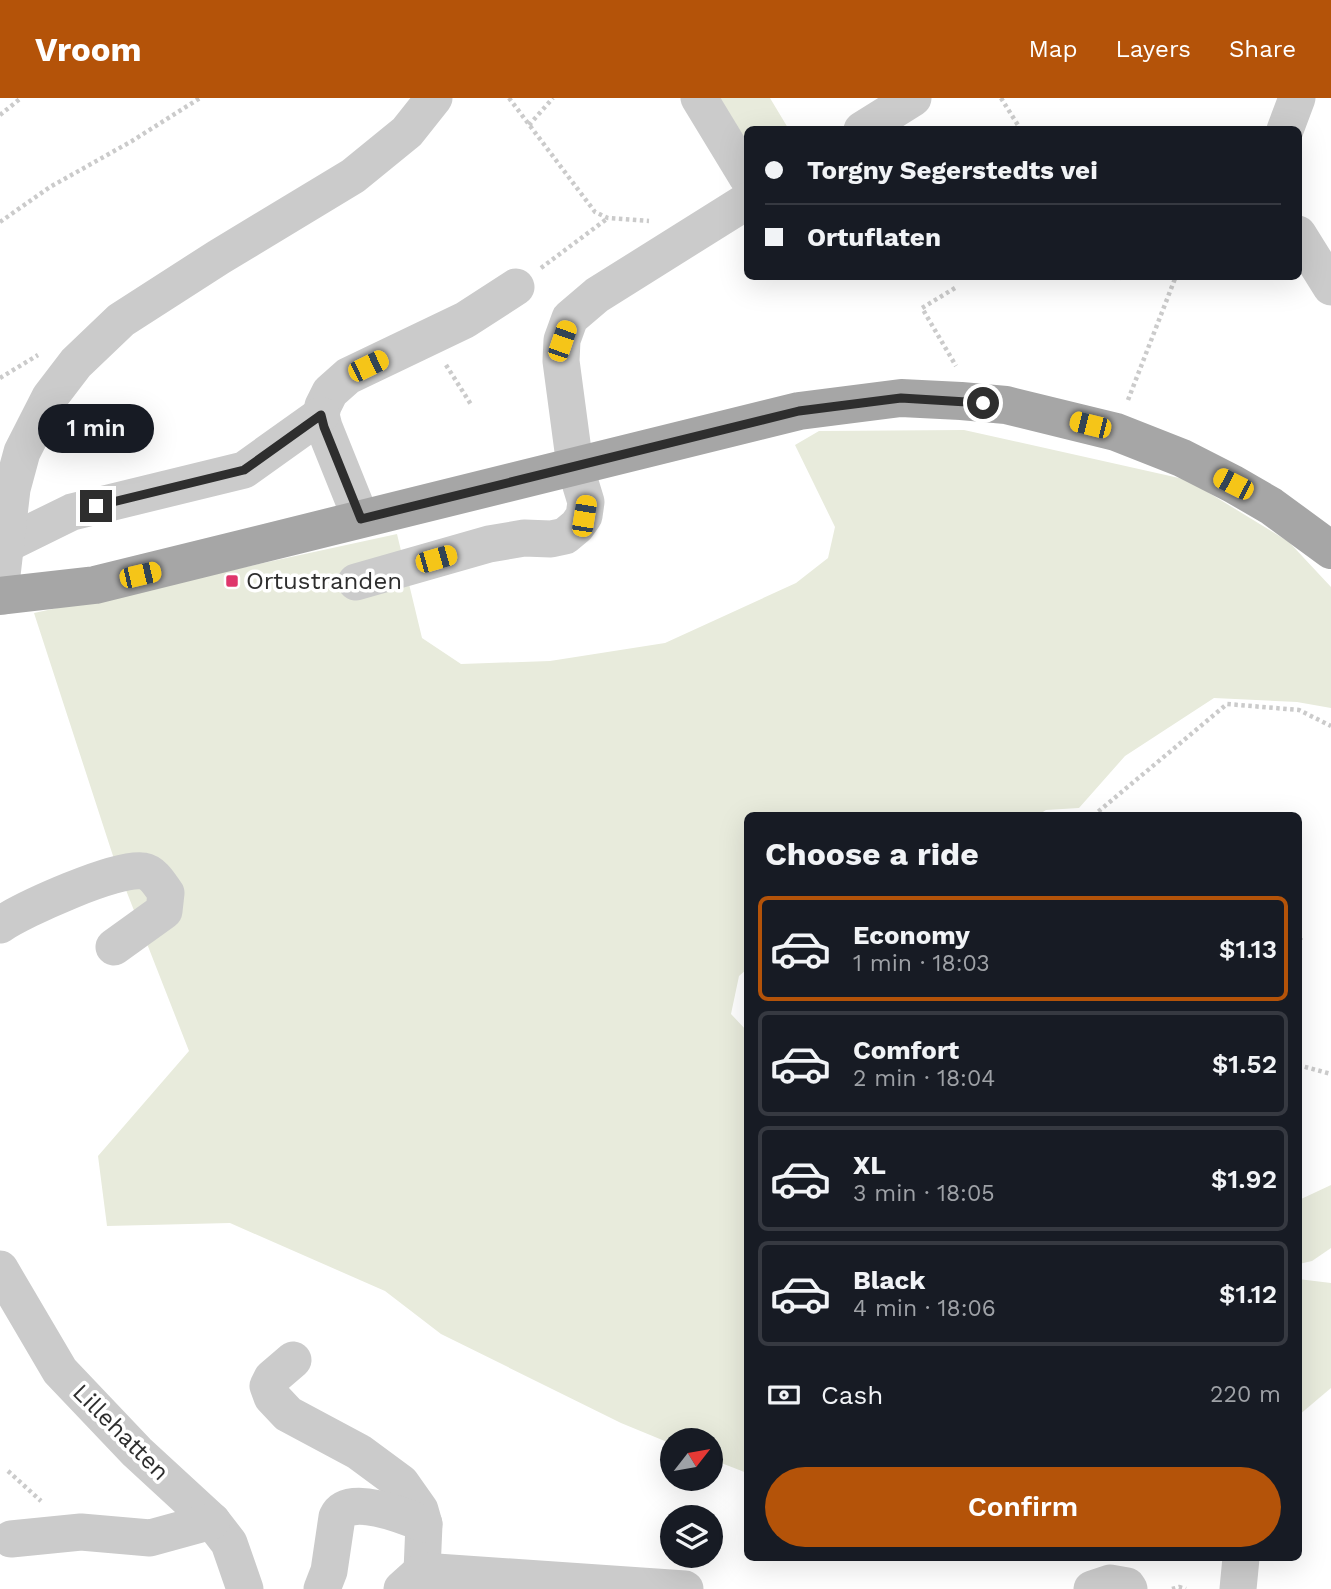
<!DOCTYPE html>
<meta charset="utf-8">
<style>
:root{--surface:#171b24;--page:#242831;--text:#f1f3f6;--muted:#9ea1a6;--line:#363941;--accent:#b45309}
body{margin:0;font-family:"Work Sans",sans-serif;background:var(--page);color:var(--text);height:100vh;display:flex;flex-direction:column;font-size:26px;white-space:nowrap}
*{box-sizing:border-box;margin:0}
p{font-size:23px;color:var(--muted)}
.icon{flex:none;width:38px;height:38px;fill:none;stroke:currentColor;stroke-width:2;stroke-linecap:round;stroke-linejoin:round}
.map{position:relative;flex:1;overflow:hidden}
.details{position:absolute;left:744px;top:714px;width:558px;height:749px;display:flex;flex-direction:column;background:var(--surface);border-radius:10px;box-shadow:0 7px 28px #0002}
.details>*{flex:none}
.hud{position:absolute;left:744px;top:28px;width:558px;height:154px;border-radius:10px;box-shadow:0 7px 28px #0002;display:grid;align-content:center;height:154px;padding:0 21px;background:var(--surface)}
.needle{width:46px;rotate:59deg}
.controls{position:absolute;left:660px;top:1330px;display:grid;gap:14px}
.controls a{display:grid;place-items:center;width:63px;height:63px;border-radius:50%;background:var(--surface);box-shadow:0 7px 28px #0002;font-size:35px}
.end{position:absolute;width:32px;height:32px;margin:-16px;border:9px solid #2e2e2e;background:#fff;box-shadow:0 0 0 4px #fff}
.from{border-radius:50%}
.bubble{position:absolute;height:49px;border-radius:24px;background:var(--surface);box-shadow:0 7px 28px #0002;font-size:23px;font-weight:600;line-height:49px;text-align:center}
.car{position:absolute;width:21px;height:42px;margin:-21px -10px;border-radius:9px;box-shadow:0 0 5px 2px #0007;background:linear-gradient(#f5c518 24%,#345 0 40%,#f5c518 0 76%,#345 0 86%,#f5c518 0)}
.hud b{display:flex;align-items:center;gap:24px;height:66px;font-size:26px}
.hud b+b{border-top:2px solid var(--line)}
.hud i{width:18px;height:18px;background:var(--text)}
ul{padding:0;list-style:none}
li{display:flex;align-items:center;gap:21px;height:105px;margin:0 14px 10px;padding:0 7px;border:4px solid var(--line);border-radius:10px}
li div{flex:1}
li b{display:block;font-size:26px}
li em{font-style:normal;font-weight:600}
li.active{border-color:var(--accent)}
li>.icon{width:63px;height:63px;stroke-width:1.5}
h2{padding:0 21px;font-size:32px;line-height:84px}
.pay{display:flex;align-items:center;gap:18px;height:77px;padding:0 21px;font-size:26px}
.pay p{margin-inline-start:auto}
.cta{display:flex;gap:14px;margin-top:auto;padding:14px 21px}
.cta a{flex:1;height:80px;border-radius:42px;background:var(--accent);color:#fff;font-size:28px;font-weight:600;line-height:80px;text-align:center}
header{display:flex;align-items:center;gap:42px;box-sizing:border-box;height:98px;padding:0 35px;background:var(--accent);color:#fff}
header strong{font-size:33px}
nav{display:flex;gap:38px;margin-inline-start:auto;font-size:24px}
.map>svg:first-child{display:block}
</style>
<header>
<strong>Vroom</strong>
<nav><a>Map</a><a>Layers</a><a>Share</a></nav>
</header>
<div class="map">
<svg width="1331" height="1491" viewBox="0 0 1331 1491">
<rect width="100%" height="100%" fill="#fff"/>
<g fill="#e8ebdc">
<polygon points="711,0 770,0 788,30 747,32 747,55"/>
<polygon points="964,332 1188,382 1289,444 1331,489 1331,610 1297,604 1214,600 1125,658 1079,710 1046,712 1038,717 747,718 747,871 739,878 731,916 747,933 747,1375 711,1361 710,1342 672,1342 672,1346 621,1325 441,1236 385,1193 230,1125 107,1128 98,1058 189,953 115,764 34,515 397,436 422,540 461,566 550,563 665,545 796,485 828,460 835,429 795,347 819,333"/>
<polygon points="1331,1087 1331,1150 1312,1163 1299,1166 1299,1102"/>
<polygon points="1298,1181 1331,1185 1331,1290 1299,1317"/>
</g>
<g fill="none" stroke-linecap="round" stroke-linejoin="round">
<g stroke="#cbcbcb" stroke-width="4.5" stroke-dasharray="3.5 3.5" stroke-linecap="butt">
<polyline points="509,0 595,114 608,120 649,123"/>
<polyline points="1001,0 1021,32"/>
<polyline points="0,17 21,0"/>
<polyline points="529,27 553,0"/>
<polyline points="0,124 50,89 132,43 200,0"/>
<polyline points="541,170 608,120"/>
<polyline points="1115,178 1117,182 1122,178"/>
<polyline points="955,190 922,210 956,268"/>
<polyline points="446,267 472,308"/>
<polyline points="0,280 38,257"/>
<polyline points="1128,302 1176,178"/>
<polyline points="1093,718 1227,606 1299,612 1331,628"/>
<polyline points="1298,834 1302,839 1298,843"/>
<polyline points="1298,967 1331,976"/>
<polyline points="8,1373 41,1403"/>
<polyline points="1172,1491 1179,1489 1186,1491"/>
</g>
<g stroke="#cbcbcb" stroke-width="37">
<polyline points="699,0 747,79"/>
<polyline points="862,32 913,0"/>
<polyline points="1285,32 1297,0"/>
<polyline points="1298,136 1331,189"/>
<polyline points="361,421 324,329 321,317 323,308 330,294 348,278 465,222 516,189"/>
<polyline points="7,446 72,414 244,372 321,317"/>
<polyline points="356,484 489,446 524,440 551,441 565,438 577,428 584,418 586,404 575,368 561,263 562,242 570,220 597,197 747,103"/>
<polyline points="3,498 2,477 12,391 22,354 50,299 76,265 121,222 219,159 353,78 407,34 434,0"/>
<path d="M0,827C24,811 116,769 143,773C154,775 160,787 166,795L164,813L114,849"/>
<polyline points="0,1171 60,1273 137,1354 212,1423 229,1445 245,1491"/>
<polyline points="293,1262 272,1280 268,1288 272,1299 288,1316 359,1354 401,1385 420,1412 424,1426 422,1473"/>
<polyline points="11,1441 81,1434 150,1440 212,1423"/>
<path d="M322,1491L329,1473L337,1419C348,1395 405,1418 424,1426"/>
<polyline points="402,1491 422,1473 685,1491"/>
<polyline points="1092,1491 1110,1485 1127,1488 1129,1491"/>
<polyline points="1238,1491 1241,1460"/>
</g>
<polyline stroke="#a6a6a6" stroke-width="38" points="0,498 95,487 799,313 901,300 961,303 1006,307 1116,334 1182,360 1233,386 1271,408 1331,452"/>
</g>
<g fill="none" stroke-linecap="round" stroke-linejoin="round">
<polyline stroke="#2e2e2e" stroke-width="9" points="96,408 244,372 321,317 324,329 361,421 799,313 901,300 983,305"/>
</g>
<rect fill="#df366c" stroke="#fff" stroke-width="2.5" x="225" y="476" width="14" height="14" rx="3.5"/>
<g text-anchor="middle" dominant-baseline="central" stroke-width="7" stroke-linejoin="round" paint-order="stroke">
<g font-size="24" fill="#2e2e2e" stroke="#fff" text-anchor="start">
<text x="246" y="483">Ortustranden</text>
</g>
<g font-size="24" fill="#2e2e2e" stroke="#fff">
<text transform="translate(121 1334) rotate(45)">Lillehatten</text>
</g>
</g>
</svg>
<div class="controls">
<a><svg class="needle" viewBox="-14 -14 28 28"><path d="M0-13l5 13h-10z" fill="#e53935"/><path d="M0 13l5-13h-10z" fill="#9ea1a6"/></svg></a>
<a><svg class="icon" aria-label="layers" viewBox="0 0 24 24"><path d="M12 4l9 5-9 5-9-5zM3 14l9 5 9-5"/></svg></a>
</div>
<i class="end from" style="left:983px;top:305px"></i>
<i class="end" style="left:96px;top:408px"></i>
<div class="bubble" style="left:38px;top:306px;width:116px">1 min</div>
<i class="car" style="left:562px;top:243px;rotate:19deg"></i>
<i class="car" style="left:368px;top:268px;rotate:64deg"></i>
<i class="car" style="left:1090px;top:327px;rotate:284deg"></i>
<i class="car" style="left:1233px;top:386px;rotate:297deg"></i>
<i class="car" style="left:584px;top:418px;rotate:9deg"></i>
<i class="car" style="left:436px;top:461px;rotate:74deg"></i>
<i class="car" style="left:140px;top:477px;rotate:77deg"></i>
<div class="hud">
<b><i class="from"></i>Torgny Segerstedts vei</b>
<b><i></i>Ortuflaten</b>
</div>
<section class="details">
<h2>Choose a ride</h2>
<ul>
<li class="active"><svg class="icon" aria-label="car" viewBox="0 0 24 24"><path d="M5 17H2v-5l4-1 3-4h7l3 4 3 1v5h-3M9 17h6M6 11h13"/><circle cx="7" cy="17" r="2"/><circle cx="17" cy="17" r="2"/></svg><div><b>Economy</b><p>1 min · 18:03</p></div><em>$1.13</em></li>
<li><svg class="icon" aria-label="car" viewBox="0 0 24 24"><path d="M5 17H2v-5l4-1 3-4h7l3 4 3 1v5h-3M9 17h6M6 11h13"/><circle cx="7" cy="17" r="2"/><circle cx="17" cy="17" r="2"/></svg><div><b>Comfort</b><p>2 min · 18:04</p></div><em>$1.52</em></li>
<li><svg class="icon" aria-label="car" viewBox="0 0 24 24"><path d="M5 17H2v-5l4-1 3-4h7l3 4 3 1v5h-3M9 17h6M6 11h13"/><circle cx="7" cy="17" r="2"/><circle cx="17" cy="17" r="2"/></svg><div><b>XL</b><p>3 min · 18:05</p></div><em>$1.92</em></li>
<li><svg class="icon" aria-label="car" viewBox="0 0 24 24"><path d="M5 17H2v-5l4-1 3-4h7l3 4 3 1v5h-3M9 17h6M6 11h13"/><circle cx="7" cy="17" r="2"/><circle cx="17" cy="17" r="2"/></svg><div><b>Black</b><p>4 min · 18:06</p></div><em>$1.12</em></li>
</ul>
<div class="pay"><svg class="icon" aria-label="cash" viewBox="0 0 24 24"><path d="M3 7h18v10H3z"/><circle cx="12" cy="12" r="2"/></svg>Cash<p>220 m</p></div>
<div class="cta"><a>Confirm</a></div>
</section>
</div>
